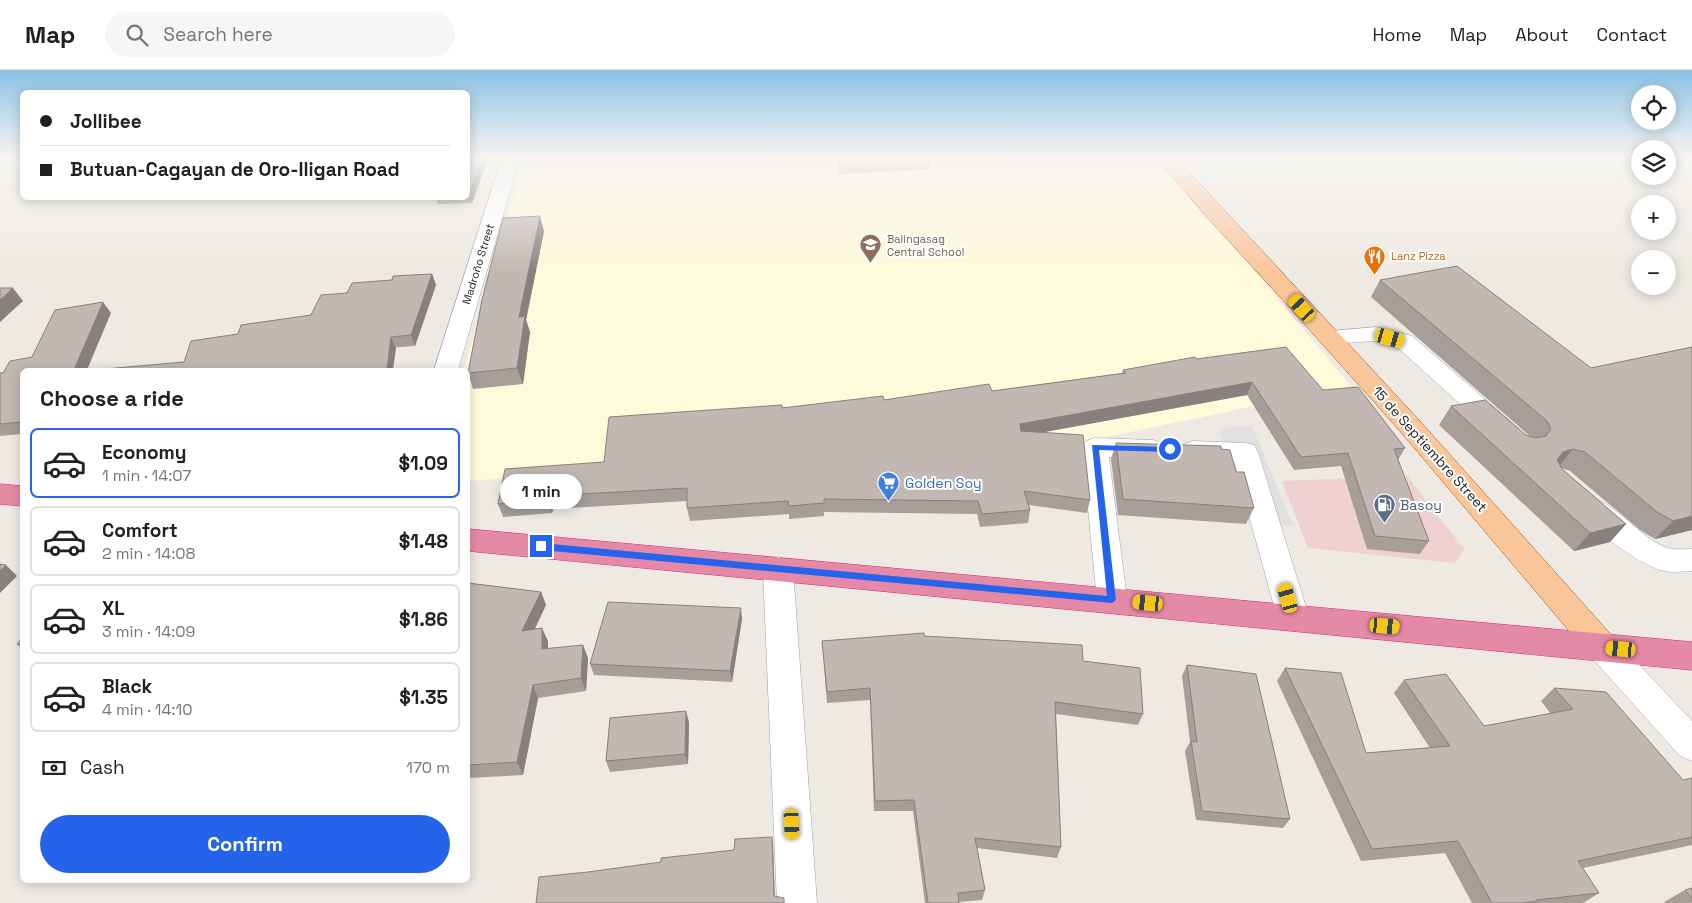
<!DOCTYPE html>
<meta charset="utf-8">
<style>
:root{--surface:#fff;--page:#f6f6f6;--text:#202124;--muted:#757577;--line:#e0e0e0;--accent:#2563eb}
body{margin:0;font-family:"Space Grotesk",sans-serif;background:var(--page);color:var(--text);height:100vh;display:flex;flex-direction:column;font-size:19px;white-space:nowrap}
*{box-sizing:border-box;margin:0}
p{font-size:16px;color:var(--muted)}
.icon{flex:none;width:28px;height:28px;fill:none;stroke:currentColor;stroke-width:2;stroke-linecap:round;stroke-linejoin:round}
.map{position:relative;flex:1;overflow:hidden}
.details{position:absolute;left:20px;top:298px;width:450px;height:515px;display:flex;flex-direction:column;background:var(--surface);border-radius:8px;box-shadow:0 2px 12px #0003}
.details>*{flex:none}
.guide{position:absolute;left:20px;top:20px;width:450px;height:110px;border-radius:8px;box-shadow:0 2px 12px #0003;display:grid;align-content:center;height:110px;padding:0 20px;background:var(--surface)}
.buttons{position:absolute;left:1631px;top:15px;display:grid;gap:10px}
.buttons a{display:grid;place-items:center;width:45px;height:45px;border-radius:50%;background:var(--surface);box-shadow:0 2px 12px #0003;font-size:25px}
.end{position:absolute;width:22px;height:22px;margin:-11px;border:6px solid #2563eb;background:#fff;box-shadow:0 0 0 2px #fff}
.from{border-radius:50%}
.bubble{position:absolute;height:35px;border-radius:18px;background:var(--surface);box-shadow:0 2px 12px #0003;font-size:16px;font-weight:600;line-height:35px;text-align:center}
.car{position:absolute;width:15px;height:30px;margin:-15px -8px;border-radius:6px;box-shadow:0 0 4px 1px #0007;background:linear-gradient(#f5c518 24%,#345 0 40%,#f5c518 0 76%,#345 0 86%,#f5c518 0)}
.guide b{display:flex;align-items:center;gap:18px;height:48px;font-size:19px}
.guide b+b{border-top:1px solid var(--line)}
.guide i{width:12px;height:12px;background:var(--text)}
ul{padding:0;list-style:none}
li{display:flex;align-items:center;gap:15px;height:70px;margin:0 10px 8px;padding:0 10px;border:2px solid var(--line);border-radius:8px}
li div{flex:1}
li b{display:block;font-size:19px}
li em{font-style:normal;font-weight:600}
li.active{border-color:var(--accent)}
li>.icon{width:45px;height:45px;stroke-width:1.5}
h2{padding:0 20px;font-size:22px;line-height:60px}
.pay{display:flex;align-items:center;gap:12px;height:55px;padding:0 20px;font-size:19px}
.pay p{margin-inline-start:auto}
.cta{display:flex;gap:10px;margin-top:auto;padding:10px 20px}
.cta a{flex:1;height:58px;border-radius:30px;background:var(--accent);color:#fff;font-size:20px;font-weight:600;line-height:58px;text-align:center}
header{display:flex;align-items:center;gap:30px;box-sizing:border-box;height:70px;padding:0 25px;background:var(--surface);border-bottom:1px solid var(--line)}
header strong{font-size:24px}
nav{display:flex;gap:28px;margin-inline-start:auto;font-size:18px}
.search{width:350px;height:45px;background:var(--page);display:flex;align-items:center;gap:12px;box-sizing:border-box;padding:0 18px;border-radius:28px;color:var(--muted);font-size:19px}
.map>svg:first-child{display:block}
</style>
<header>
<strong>Map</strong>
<div class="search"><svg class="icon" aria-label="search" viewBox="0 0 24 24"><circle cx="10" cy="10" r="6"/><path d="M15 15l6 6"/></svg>Search here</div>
<nav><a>Home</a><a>Map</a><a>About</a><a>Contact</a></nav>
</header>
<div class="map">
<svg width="1692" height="833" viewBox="0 0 1692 833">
<rect width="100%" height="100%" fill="#eee9e2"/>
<polygon fill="#efd1d3" points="1407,406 1464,479 1455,493 1308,478 1282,411"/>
<polygon fill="#fffada" points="524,87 1159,87 1351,316 1082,372 927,379 468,411 468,300 464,300"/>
<polygon fill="#e0e0e0" points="1252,356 1293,456 1249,451 1219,358"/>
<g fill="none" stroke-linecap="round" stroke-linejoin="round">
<defs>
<g id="minor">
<polygon points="502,87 520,87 458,300 434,300"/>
<polygon points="1376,257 1412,266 1510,351 1514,357 1510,363 1501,366 1492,363 1396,276 1376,271 1329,274 1321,272 1317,267 1321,262"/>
<polygon points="1095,368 1153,370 1162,373 1166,379 1162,385 1153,388 1109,387 1127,530 1123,539 1112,542 1101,539 1097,530 1082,377 1086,371"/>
<polygon points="1193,371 1245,373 1254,375 1258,382 1309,547 1304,556 1293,560 1282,556 1277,547 1234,391 1193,389 1184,386 1180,380 1184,374"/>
<path d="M1592,428C1620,436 1639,468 1668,478C1675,480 1685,479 1692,479V501C1683,501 1673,503 1665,501C1642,497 1589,458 1578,438L1582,431Z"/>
<polygon points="778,487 789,491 793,499 817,833 777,833 763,499 767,491"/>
<polygon points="1603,565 1614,568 1692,651 1692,691 1680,686 1592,588 1587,578 1592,568"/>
</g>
<polygon id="major" points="1156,87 1175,87 1418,349 1614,568 1619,578 1614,588 1603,591 1592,588 1400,361 1282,229 1204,144"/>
<g id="highway">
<polygon points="0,414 22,416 22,436 0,434"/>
<polygon points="468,459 1692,572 1692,600 468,481"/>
</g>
</defs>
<use href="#minor" stroke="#a3a3a3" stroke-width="1"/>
<use href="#major" stroke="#945101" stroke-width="1"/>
<use href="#highway" stroke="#d62577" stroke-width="1"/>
<polyline stroke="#f9686b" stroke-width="2.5" stroke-dasharray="2 2" stroke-linecap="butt" points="1690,87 1692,88"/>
<use href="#minor" fill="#fff" fill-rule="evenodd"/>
<use href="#major" fill="#fbc59a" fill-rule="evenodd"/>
<use href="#highway" fill="#e58aa6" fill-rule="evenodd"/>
</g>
<g fill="#a79d99">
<polygon points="468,87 472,133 438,134 436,128 468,128"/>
<polygon points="836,87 931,87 930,99 840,104"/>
<polygon points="544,161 526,250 530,262 523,314 473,319 468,303"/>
<polygon points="432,204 436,215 415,276 184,292 238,264 311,245 347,223 392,210"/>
<polygon points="1380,210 1692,460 1655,469 1640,460 1570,401 1561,398 1626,454 1610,472 1574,481 1439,355 1451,336 1531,367 1371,227"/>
<polygon points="111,243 22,300 22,364 0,366 0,303 3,303 32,287"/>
<polygon points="1196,289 1323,320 1405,378 1398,390 1429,471 1420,484 1367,479 1341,396 1294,400 1247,325 1042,362 1090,430 1087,443 1029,435 1030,440 1028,453 980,457 977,444 824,442 824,446 789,449 789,444 690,451 687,438 687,431 553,439 552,443 503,447 498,434 604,392 782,338 992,321 1122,303 1123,300"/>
<polygon points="1116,373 1221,379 1236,402 1254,438 1246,454 1118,445 1111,389"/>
<polygon points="468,513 541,522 546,535 535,559 548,571 548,579 588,588 586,621 538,628 523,705 468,708"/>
<polygon points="742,549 732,612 594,605 590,594"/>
<polygon points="924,566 1083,591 1143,644 1138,655 1056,644 1061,777 1057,788 977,778 985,820 982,830 959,832 959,833 925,833 913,741 874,741 870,630 827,633 822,571"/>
<polygon points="22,568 22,579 17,574"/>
<polygon points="1187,595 1290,749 1283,758 1196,750 1185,681 1190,672 1182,606"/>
<polygon points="1285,598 1366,683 1430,678 1394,623 1404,610 1484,656 1551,644 1541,631 1554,618 1683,710 1692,708 1692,775 1583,798 1599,823 1583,833 1472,833 1445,783 1361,791 1277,611"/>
<polygon points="689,652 688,694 610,702 606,691"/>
<polygon points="1692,818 1692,833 1665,833 1664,832 1685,820"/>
</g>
<g fill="#88807d">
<polygon points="483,87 489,87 472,133 469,124"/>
<polygon points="540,146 544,161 526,250 530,262 523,314 517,298 519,247"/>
<polygon points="432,204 436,215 415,276 411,265"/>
<polygon points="13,218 23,231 0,252 0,230"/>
<polygon points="103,232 111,243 87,300 74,300"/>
<polygon points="391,267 396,278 393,300 387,300"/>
<polygon points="1252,312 1247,325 1018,367 1020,354"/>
<polygon points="1573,379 1558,397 1548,400 1563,382"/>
<polygon points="548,426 553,439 552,443 548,430"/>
<polygon points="1692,446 1692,460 1655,469 1673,451"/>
<polygon points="1626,454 1610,472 1574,481 1590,463"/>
<polygon points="6,495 17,506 0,523 0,501"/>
<polygon points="541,522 546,535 527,574 522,561"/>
<polygon points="741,538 742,549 732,612 730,601"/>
<polygon points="542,558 548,571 548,593 542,579"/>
<polygon points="583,575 588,588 586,621 581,608"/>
<polygon points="533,615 538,628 523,705 517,692"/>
<polygon points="686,641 689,652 688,694 685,684"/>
<polygon points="772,767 773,774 775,833 774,826"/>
</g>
<g fill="#c2b7b2" stroke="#88807d">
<polygon points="468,87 483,87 469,124 468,124"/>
<polygon points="839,87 872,87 840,89"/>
<polygon points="540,146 519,247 525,246 517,298 468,303 482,230 503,148"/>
<polygon points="1457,196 1591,298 1692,277 1692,446 1673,451 1657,442 1585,382 1573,379 1563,382 1557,390 1562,399 1626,454 1590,463 1451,336 1485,330 1526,365 1536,368 1546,366 1551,359 1547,351 1380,210"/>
<polygon points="432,204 411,265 391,267 387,300 93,300 184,292 191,271 238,264 241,255 311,245 321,225 347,223 352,213 392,210 393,206"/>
<polygon points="0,218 13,218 0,230"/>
<polygon points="103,232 74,300 22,300 22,352 0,354 0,303 3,303 10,291 32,287 55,240"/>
<polygon points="1286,277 1323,320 1358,317 1405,378 1394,379 1429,471 1375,466 1348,383 1301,387 1252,312 1020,354 1021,361 1083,365 1090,430 1024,421 1030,440 982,444 978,431 824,429 824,433 789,436 788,431 687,438 687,418 548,426 548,430 498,434 505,399 604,392 609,347 782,335 782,338 883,326 884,330 989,314 992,321 1126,303 1123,300 1195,287 1196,289"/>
<polygon points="1116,373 1221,376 1221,379 1230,380 1236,402 1244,402 1254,438 1123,429"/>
<polygon points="0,494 6,495 0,501"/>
<polygon points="468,513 541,522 522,561 542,558 542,579 583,575 581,608 533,615 517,692 468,695"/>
<polygon points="608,532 741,538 730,601 590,594"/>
<polygon points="924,563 924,566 1082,575 1083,591 1140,598 1143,644 1055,632 1061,777 975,768 985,820 958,823 959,833 928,833 914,730 875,731 870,618 827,622 822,571"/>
<polygon points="22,568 22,575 17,574"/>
<polygon points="1187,595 1256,604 1290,749 1202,741 1191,671 1197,672"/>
<polygon points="1285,598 1341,603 1366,683 1450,676 1404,610 1446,604 1484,656 1573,639 1554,618 1606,622 1683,710 1692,708 1692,767 1578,791 1599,823 1536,830 1537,831 1522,833 1492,833 1458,771 1372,779"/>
<polygon points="686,641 685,684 606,691 610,648"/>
<polygon points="772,767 774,826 784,828 784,833 536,833 539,807 588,802 661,792 661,788 734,780 735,769"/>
<polygon points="1692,818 1692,828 1685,820"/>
</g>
<linearGradient id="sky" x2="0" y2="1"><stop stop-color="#8cc2e3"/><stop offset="0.43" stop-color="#f7f5f2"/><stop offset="1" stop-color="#f7f5f2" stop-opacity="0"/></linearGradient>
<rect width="1692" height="204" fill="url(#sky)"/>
<polygon fill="#2563eb" points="1092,375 1170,377 1174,379 1170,382 1099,380 1116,530 1112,533 541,480 537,476 541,473 1107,526"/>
<defs>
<symbol id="school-pin" viewBox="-11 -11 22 30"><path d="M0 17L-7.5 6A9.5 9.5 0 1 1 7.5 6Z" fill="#8d6e63" stroke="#fff"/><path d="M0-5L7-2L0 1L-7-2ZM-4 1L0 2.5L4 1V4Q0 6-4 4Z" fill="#fff"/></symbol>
<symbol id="restaurant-pin" viewBox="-11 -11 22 30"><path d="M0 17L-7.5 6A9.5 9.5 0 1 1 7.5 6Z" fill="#e8710a" stroke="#fff"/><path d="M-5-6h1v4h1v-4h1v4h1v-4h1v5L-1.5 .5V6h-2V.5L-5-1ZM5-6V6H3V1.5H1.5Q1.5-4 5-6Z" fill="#fff"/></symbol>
<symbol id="supermarket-pin" viewBox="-11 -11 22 30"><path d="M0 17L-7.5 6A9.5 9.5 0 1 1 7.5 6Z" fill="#3f7fe0" stroke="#fff"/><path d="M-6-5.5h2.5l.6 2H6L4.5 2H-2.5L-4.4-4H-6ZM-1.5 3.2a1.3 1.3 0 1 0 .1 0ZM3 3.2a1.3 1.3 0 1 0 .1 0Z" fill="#fff"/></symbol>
<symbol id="fuel-pin" viewBox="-11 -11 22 30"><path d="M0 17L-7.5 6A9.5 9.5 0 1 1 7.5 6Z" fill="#5c6f8a" stroke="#fff"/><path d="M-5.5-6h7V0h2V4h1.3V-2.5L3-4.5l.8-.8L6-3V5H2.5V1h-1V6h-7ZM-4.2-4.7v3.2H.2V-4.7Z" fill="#fff"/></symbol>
</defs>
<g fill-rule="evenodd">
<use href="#school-pin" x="858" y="162" width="25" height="34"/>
<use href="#restaurant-pin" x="1362" y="174" width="25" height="34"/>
<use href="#supermarket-pin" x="876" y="400" width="25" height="34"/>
<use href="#fuel-pin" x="1372" y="422" width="25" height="34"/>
</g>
<g text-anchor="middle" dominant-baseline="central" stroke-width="4" stroke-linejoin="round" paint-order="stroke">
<g font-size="11" fill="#785e54" stroke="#fff" text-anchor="start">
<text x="887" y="169">Balingasag<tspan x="887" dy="13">Central School</tspan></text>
</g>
<g font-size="11" fill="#c56008" stroke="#fff" text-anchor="start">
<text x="1391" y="186">Lanz Pizza</text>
</g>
<g font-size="11" fill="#1c1c1c" stroke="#fff">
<text transform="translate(478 194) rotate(-73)">Madroño Street</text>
</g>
<g font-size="14" fill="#1c1c1c" stroke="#fff">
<text transform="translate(1430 379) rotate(48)">15 de Septiembre Street</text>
</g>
<g font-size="14" fill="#366cbe" stroke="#fff" text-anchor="start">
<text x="905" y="413">Golden Soy</text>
</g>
<g font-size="14" fill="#4e5e75" stroke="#fff" text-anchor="start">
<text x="1400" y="435">Basoy</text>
</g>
</g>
</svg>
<div class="buttons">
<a><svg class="icon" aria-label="locate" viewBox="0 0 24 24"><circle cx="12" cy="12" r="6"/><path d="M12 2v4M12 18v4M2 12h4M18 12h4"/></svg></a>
<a><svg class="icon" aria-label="layers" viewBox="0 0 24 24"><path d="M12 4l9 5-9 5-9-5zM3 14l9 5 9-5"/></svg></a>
<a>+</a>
<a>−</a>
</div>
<i class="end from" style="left:1170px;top:379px"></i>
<i class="end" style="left:541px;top:476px"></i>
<div class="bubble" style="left:500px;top:404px;width:82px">1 min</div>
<i class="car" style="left:1302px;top:238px;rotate:318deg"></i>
<i class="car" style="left:1390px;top:268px;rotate:106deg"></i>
<i class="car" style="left:1288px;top:528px;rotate:344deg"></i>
<i class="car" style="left:1148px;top:533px;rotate:276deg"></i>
<i class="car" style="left:1385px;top:556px;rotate:95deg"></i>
<i class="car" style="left:1621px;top:579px;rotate:275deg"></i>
<i class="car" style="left:792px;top:754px;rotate:177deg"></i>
<div class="guide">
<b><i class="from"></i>Jollibee</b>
<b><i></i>Butuan-Cagayan de Oro-Iligan Road</b>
</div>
<section class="details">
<h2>Choose a ride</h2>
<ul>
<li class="active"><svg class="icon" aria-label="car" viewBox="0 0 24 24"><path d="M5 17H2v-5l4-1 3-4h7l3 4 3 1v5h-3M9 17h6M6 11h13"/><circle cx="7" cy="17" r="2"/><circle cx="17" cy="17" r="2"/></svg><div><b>Economy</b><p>1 min · 14:07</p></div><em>$1.09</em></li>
<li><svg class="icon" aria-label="car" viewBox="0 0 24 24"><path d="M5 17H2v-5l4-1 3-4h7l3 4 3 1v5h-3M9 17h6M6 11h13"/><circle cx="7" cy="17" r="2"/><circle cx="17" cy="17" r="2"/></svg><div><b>Comfort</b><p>2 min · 14:08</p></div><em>$1.48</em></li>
<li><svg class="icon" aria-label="car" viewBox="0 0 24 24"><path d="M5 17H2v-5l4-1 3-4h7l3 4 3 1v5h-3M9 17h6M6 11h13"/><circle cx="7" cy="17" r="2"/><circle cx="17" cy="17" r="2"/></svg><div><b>XL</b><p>3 min · 14:09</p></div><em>$1.86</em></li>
<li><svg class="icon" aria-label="car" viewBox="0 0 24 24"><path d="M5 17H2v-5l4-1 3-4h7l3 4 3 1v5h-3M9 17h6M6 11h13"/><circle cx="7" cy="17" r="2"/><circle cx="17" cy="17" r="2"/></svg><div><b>Black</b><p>4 min · 14:10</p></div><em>$1.35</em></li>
</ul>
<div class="pay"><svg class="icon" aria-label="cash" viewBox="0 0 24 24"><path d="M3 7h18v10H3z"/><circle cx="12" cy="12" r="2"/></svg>Cash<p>170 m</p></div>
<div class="cta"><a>Confirm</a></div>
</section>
</div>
